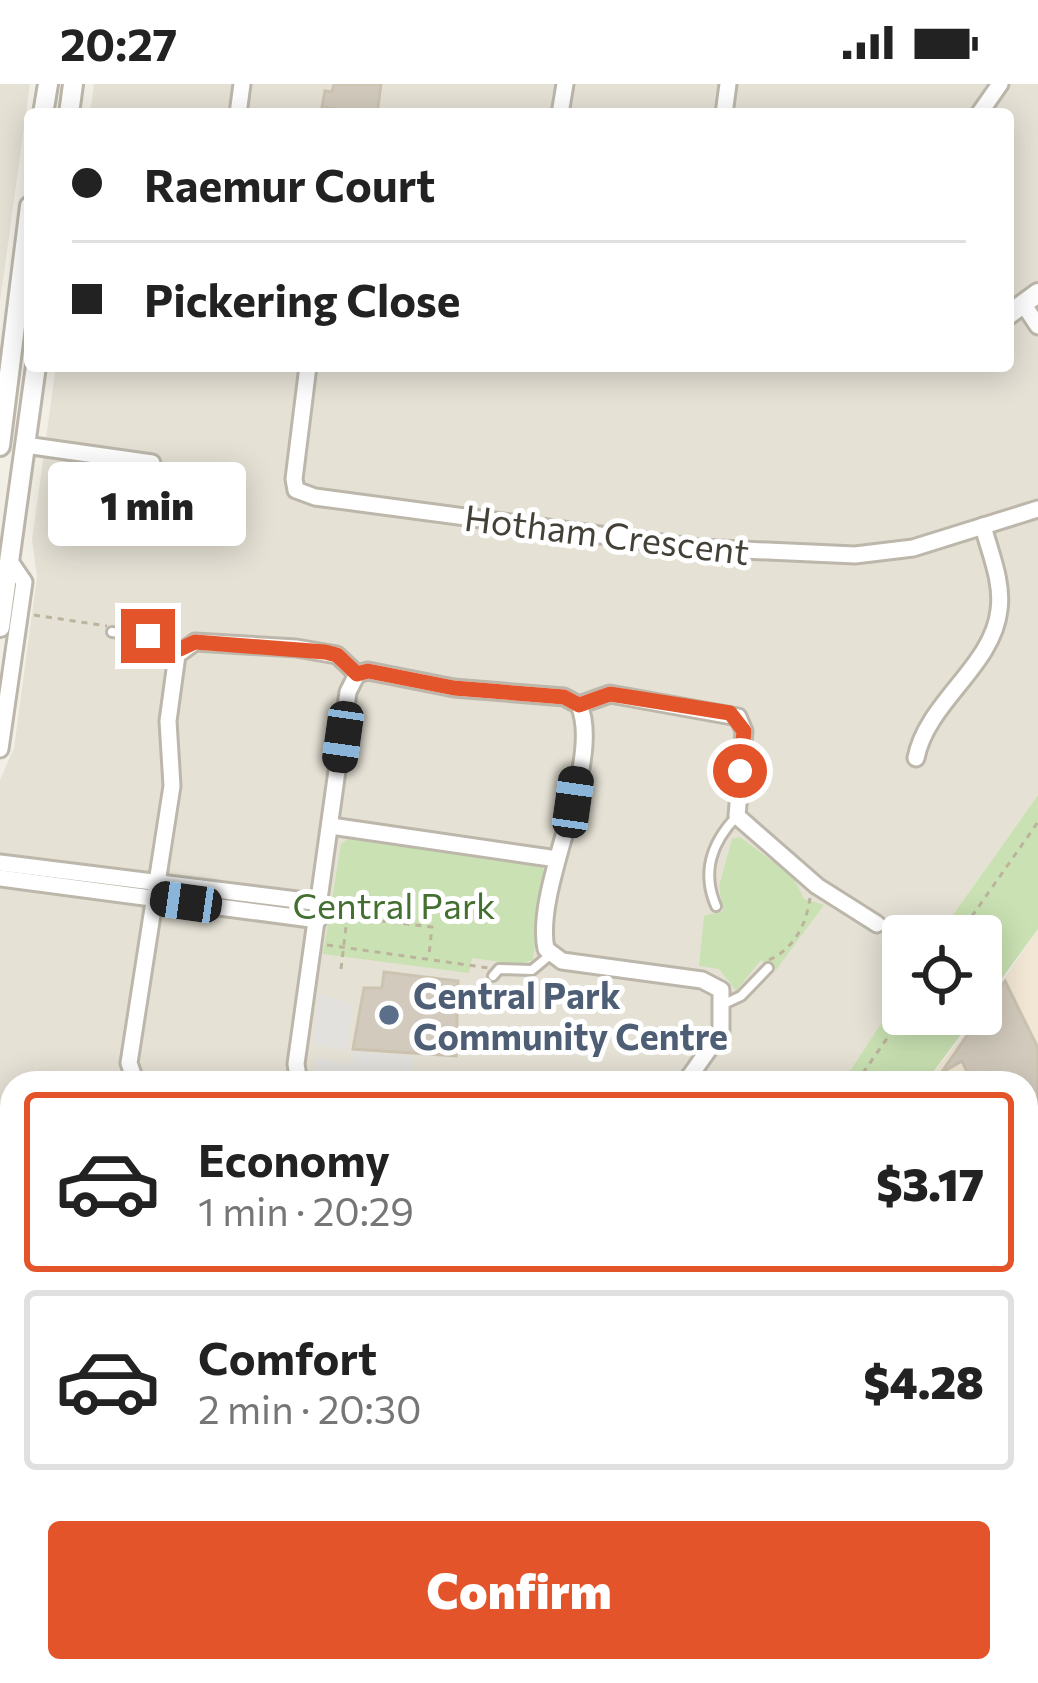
<!DOCTYPE html>
<meta charset="utf-8">
<style>
:root{--surface:#fff;--page:#f6f6f6;--text:#222;--muted:#767676;--line:#e0e0e0;--accent:#e4542b}
body{margin:0;font-family:Commissioner,sans-serif;background:var(--page);color:var(--text);height:100vh;display:flex;flex-direction:column;font-size:45px;white-space:nowrap}
*{box-sizing:border-box;margin:0}
p{font-size:39px;color:var(--muted)}
.icon{flex:none;width:66px;height:66px;fill:none;stroke:currentColor;stroke-width:2;stroke-linecap:round;stroke-linejoin:round}
.map{position:relative;flex:1;overflow:hidden}
.panel{position:absolute;left:0px;top:987px;width:1038px;height:612px;display:flex;flex-direction:column;background:var(--surface);border-radius:36px 36px 0 0;box-shadow:0 6px 30px #0003}
.panel>*{flex:none}
.guide{position:absolute;left:24px;top:24px;width:990px;height:264px;border-radius:12px;box-shadow:0 6px 30px #0003;display:grid;align-content:center;height:264px;padding:0 48px;background:var(--surface)}
.tools{position:absolute;left:882px;top:831px;display:grid;gap:24px}
.tools a{display:grid;place-items:center;width:120px;height:120px;border-radius:12px;background:var(--surface);box-shadow:0 6px 30px #0003;font-size:60px}
.end{position:absolute;width:54px;height:54px;margin:-27px;border:15px solid #e4542b;background:#fff;box-shadow:0 0 0 6px #fff}
.from{border-radius:50%}
.bubble{position:absolute;height:84px;border-radius:12px;background:var(--surface);box-shadow:0 6px 30px #0003;font-size:39px;font-weight:800;line-height:84px;text-align:center}
.car{position:absolute;width:36px;height:72px;margin:-36px -18px;border-radius:15px;box-shadow:0 0 9px 3px #0007;background:linear-gradient(#222 24%,#8ab4d8 0 40%,#222 0 76%,#8ab4d8 0 86%,#222 0)}
.guide b{display:flex;align-items:center;gap:42px;height:114px;font-size:45px}
.guide b+b{border-top:3px solid var(--line)}
.guide i{width:30px;height:30px;background:var(--text)}
ul{padding:21px 0 0;list-style:none}
li{display:flex;align-items:center;gap:36px;height:180px;margin:0 24px 18px;padding:0 24px;border:6px solid var(--line);border-radius:12px}
li div{flex:1}
li b{display:block;font-size:45px}
li em{font-style:normal;font-weight:800}
li.current{border-color:var(--accent)}
li>.icon{width:108px;height:108px;stroke-width:1.5}
.cta{display:flex;gap:24px;margin-top:auto;padding:24px 48px}
.cta a{flex:1;height:138px;border-radius:12px;background:var(--accent);color:#fff;font-size:48px;font-weight:800;line-height:138px;text-align:center}
.status{display:flex;justify-content:space-between;align-items:center;height:84px;padding:0 60px;background:var(--surface);direction:ltr}
.status svg{height:33px;fill:currentColor}
.map>svg:first-child{display:block}
</style>
<div class="status"><b>20:27</b><svg viewBox="0 0 49 12"><path d="M0 12V9h3v3zM5 12V6h3v6zM10 12V3h3v9zM15 12V0h3v12zM26 1h20v11H26zM47 4h2v5h-2z"/></svg></div>
<div class="map">
<svg width="1038" height="1599" viewBox="0 0 1038 1599">
<rect width="100%" height="100%" fill="#f2efe7"/>
<g fill="#e5e1d5">
<polygon points="0,0 30,0 0,218"/>
<polygon points="94,0 1038,0 1038,711 938,852 903,852 903,906 842,999 12,999 12,1060 0,1059 0,696 14,664 37,493 32,456 56,282 1008,282 1008,30 90,30"/>
</g>
<g fill="#f2e7d4">
<polygon points="1038,845 1038,1108 1026,1114 1026,999 925,999 981,930"/>
<polygon points="0,1310 12,1312 12,1587 65,1587 40,1599 0,1599"/>
</g>
<g fill="#cae2b3">
<polygon points="1038,711 1038,845 981,923 981,852 938,852"/>
<polygon points="740,753 793,793 804,815 824,821 776,886 761,876 736,907 719,885 699,882 704,832 723,827 719,802 732,755"/>
<polygon points="348,755 540,781 545,788 533,876 518,880 472,874 469,889 323,870 341,760"/>
<polygon points="903,906 903,930 976,930 925,999 842,999"/>
<polygon points="1038,1504 1038,1599 852,1599 876,1587 1026,1587 1026,1510"/>
</g>
<g fill="#e3e1de">
<polygon points="318,909 352,921 347,967 313,960"/>
<polygon points="354,967 413,972 412,987 424,989 423,999 314,996 316,973 352,982"/>
<polygon points="0,1427 12,1428 12,1515 1,1599"/>
<polygon points="238,1587 499,1587 505,1599 213,1599"/>
</g>
<g fill="#d2cbbd" stroke="#ccc3b1" stroke-width="3">
<polygon points="334,0 381,0 377,30 322,23 325,7 332,8"/>
<polygon points="384,888 458,897 456,972 353,965 364,904 382,904"/>
<polygon points="1005,897 1038,964 1038,1052 1026,1058 1026,999 972,999 962,977 941,989"/>
<polygon points="0,1094 12,1095 12,1181 0,1169"/>
<polygon points="1038,1279 1038,1363 1026,1369 1026,1285"/>
<polygon points="499,1587 622,1587 629,1599 505,1599"/>
</g>
<g fill="none" stroke-linecap="round" stroke-linejoin="round">
<defs>
<g id="service">
<polyline points="112,548 148,552 179,564"/>
<path d="M716,822C701,787 712,758 737,732"/>
<polyline points="493,892 499,885 532,886 550,871"/>
<polyline points="724,920 741,912 768,884"/>
<polyline points="0,1078 12,1080"/>
<polyline points="0,1420 12,1421"/>
<polyline points="299,1587 305,1599"/>
<polyline points="479,1587 486,1599"/>
</g>
<g id="minor">
<polyline points="238,30 242,0"/>
<polyline points="560,30 565,0"/>
<polyline points="724,30 728,0"/>
<polyline points="979,30 1000,0"/>
<polyline points="1024,221 1038,242"/>
<polyline points="308,282 294,395 296,406 315,413 698,464 855,471 913,464 1038,425"/>
<polyline points="25,361 152,379"/>
<polyline points="579,621 610,610 738,633 744,647 737,732 817,802 877,840"/>
<polyline points="0,665 24,498 9,476"/>
<path d="M916,674C927,618 993,582 999,526C1003,498 990,469 983,442"/>
<polyline points="331,742 557,775"/>
<polyline points="0,779 321,819"/>
<polyline points="0,794 318,836"/>
<polyline points="136,999 129,979 172,702 168,637 177,571 195,558 296,564 337,571 357,590"/>
<path d="M299,999L296,980L348,608L357,590L368,587L454,604L564,613L579,621C604,679 533,802 546,865L562,877L702,896L721,906V948L685,999"/>
<polyline points="1026,1220 1038,1214"/>
</g>
<g id="tertiary">
<polyline points="43,30 48,0"/>
<polyline points="69,30 73,0"/>
<polyline points="1008,231 1038,209"/>
<polyline points="0,362 30,122"/>
<polyline points="0,543 36,282"/>
<polyline points="153,1599 177,1587"/>
<polyline points="182,1599 207,1587"/>
</g>
<g id="primary">
<polyline points="1026,1148 1038,1142"/>
<polyline points="1026,1182 1038,1176"/>
<polyline points="0,1256 12,1258"/>
<polyline points="0,1290 12,1292"/>
<polyline points="1026,1512 1038,1519"/>
<polyline points="1026,1544 1038,1579"/>
</g>
<polyline id="trunk" points="1020,1589 1022,1599"/>
</defs>
<use href="#service" stroke="#bcb7aa" stroke-width="14"/>
<use href="#minor" stroke="#bcb7aa" stroke-width="21"/>
<use href="#tertiary" stroke="#bcb7aa" stroke-width="24"/>
<use href="#primary" stroke="#d7bf6f" stroke-width="30"/>
<use href="#trunk" stroke="#cda545" stroke-width="30"/>
<g stroke="#bcb39d" stroke-width="3" stroke-dasharray="6 6" stroke-linecap="butt">
<polyline points="34,531 107,542"/>
<polyline points="332,831 432,843 429,871"/>
<polyline points="888,848 903,861"/>
<polyline points="958,852 1038,738"/>
<polyline points="327,861 489,884"/>
<path d="M769,876C794,864 806,842 810,814"/>
<polyline points="341,885 347,834"/>
<polyline points="856,999 904,930"/>
<polyline points="1026,1116 1038,1110"/>
<polyline points="0,1235 12,1236"/>
<polyline points="0,1312 12,1313"/>
<polyline points="915,1599 939,1587"/>
</g>
<use href="#service" stroke="#fff" stroke-width="8"/>
<use href="#minor" stroke="#fff" stroke-width="15"/>
<use href="#tertiary" stroke="#fff" stroke-width="18"/>
<use href="#primary" stroke="#f4e19d" stroke-width="24"/>
<use href="#trunk" stroke="#f2d888" stroke-width="24"/>
<g stroke="#959595" stroke-width="4.5" stroke-dasharray="15 15" stroke-linecap="butt">
<polyline points="1026,1479 1038,1473"/>
<polyline points="1026,1501 1038,1495"/>
<polyline points="795,1599 818,1587"/>
<polyline points="837,1599 860,1587"/>
</g>
</g>
<g fill="none" stroke-linecap="round" stroke-linejoin="round">
<polyline stroke="#e4542b" stroke-width="15" points="148,552 180,565 195,558 325,568 337,571 357,590 368,587 454,604 564,613 579,621 610,610 730,629 744,647 740,687"/>
</g>
<circle fill="#5c6f8a" stroke="#fff" stroke-width="4.5" cx="389" cy="931" r="12"/>
<g text-anchor="middle" dominant-baseline="central" stroke-width="10" stroke-linejoin="round" paint-order="stroke">
<g font-size="36" fill="#444037" stroke="#fff">
<text transform="translate(607 449) rotate(7)">Hotham Crescent</text>
</g>
<g font-size="36" fill="#436f30" stroke="#fff">
<text x="394" y="820">Central Park</text>
</g>
<g font-size="36" font-weight="bold" fill="#4e5e75" stroke="#fff" text-anchor="start">
<text x="413" y="910">Central Park<tspan x="413" dy="41">Community Centre</tspan></text>
</g>
</g>
</svg>
<div class="tools">
<a><svg class="icon" aria-label="locate" viewBox="0 0 24 24"><circle cx="12" cy="12" r="6"/><path d="M12 2v4M12 18v4M2 12h4M18 12h4"/></svg></a>
</div>
<i class="end from" style="left:740px;top:687px"></i>
<i class="end" style="left:148px;top:552px"></i>
<div class="bubble" style="left:48px;top:378px;width:198px">1 min</div>
<i class="car" style="left:343px;top:653px;rotate:188deg"></i>
<i class="car" style="left:573px;top:718px;rotate:8deg"></i>
<i class="car" style="left:186px;top:818px;rotate:278deg"></i>
<div class="guide">
<b><i class="from"></i>Raemur Court</b>
<b><i></i>Pickering Close</b>
</div>
<section class="panel">
<ul>
<li class="current"><svg class="icon" aria-label="car" viewBox="0 0 24 24"><path d="M5 17H2v-5l4-1 3-4h7l3 4 3 1v5h-3M9 17h6M6 11h13"/><circle cx="7" cy="17" r="2"/><circle cx="17" cy="17" r="2"/></svg><div><b>Economy</b><p>1 min · 20:29</p></div><em>$3.17</em></li>
<li><svg class="icon" aria-label="car" viewBox="0 0 24 24"><path d="M5 17H2v-5l4-1 3-4h7l3 4 3 1v5h-3M9 17h6M6 11h13"/><circle cx="7" cy="17" r="2"/><circle cx="17" cy="17" r="2"/></svg><div><b>Comfort</b><p>2 min · 20:30</p></div><em>$4.28</em></li>
</ul>
<div class="cta"><a>Confirm</a></div>
</section>
</div>
